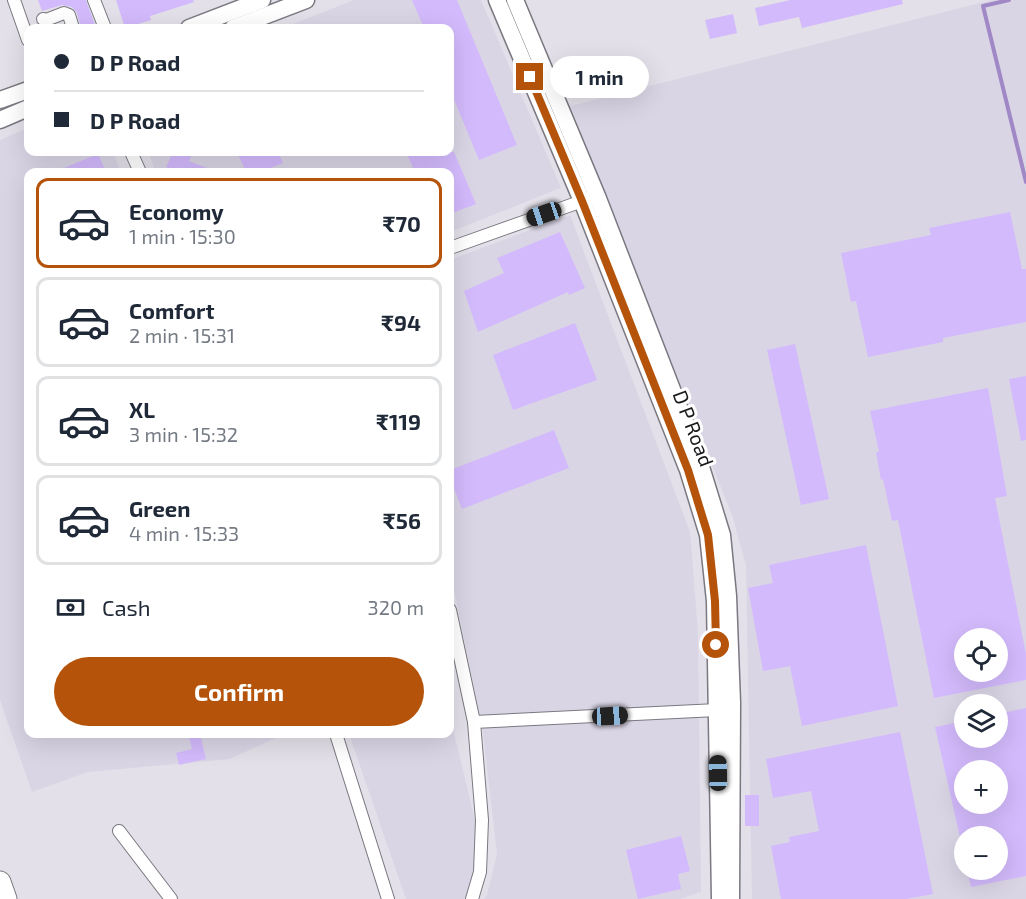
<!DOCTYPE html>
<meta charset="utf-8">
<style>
:root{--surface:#fff;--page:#f2f2f3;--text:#1f2937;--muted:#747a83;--line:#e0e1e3;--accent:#b45309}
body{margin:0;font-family:"Exo 2",sans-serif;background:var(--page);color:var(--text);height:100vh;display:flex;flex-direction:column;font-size:22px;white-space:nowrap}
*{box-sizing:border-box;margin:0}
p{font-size:20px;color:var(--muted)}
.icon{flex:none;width:33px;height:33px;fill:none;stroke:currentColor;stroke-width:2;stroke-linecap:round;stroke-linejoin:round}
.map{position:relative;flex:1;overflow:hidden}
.details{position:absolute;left:24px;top:168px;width:430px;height:570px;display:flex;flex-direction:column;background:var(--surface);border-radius:12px;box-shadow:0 6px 24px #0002}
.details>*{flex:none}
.banner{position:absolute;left:24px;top:24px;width:430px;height:132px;border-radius:12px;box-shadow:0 6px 24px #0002;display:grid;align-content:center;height:132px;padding:0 30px;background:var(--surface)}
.fabs{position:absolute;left:954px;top:628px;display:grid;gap:12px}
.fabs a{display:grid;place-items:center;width:54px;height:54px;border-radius:50%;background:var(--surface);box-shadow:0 6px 24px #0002;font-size:30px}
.end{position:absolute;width:27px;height:27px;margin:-14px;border:8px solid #b45309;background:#fff;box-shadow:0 0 0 3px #fff}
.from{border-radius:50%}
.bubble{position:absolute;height:42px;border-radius:21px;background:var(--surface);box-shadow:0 6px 24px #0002;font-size:20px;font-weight:700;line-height:42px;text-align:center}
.car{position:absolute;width:18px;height:36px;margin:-18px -9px;border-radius:8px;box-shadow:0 0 4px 2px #0007;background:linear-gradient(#222 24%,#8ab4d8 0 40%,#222 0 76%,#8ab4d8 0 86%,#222 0)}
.banner b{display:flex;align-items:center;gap:21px;height:57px;font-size:22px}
.banner b+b{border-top:2px solid var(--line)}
.banner i{width:15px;height:15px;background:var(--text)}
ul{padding:10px 0 0;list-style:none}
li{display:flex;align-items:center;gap:18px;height:90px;margin:0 12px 9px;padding:0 18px;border:3px solid var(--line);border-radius:12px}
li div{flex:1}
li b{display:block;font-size:22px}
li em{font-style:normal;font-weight:700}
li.current{border-color:var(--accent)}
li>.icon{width:54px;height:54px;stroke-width:1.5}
.pay{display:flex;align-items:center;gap:15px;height:66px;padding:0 30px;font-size:22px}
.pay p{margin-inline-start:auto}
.action{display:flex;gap:12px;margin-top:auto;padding:12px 30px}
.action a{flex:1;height:69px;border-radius:36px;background:var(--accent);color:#fff;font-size:24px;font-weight:700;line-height:69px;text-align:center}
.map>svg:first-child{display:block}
</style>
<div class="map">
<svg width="1026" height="899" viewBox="0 0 1026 899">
<rect width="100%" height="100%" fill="#e3e0e9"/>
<g fill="#dad5e5" fill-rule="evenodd">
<polygon points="354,0 481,0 561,188 450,232 450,172 155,172 149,152 450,152 450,28 283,28"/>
<path d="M992,0H1026V899H752L746,566L733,518L570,106ZM964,639H998V672H964ZM964,705H998V738H964ZM964,771H998V804H964ZM964,837H998V870H964Z"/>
<polygon points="28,128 28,152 113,152 121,172 28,172 28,734 284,734 230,759 88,772 32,792 0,700 0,140"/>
<polygon points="570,215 690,532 698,632 701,892 680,899 484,899 487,895 497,854 483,732 450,570 450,260"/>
<polygon points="450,716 481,846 474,883 464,899 406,899 349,734 450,734"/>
</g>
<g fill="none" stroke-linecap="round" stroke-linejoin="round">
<polyline stroke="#a088c7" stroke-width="4" points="1009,0 983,6 1026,182"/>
</g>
<g fill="#d3bafc" fill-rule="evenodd">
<polygon points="38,0 86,0 96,28 81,28 77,13 72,7 62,5 42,11"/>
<polygon points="116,0 193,0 194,2 150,16 151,20 125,28"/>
<polygon points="412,0 457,0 517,145 479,160 450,90 450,28 424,28"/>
<polygon points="790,0 902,0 903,4 802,28 799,17 759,26 755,8"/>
<polygon points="733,14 737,33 710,39 705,20"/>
<polygon points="173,152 193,152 189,161 217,172 179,172 166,167"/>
<polygon points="237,152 278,152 283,163 260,172 246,172"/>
<polygon points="406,152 454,152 476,204 450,214 450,172 415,172"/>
<polygon points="98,154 106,172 54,172"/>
<polygon points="1010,212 1022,269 1026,269 1026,322 943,338 943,342 868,357 856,301 851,302 841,253 931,235 929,228"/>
<polygon points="560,232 585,288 569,295 568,292 478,332 464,291 504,273 497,258"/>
<polygon points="575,323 597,380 513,410 493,355"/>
<polygon points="795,344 829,499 801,505 767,350"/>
<polygon points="1026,376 1026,440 1021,441 1009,379"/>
<path d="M988,388L1007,496L995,498L1026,654V680L934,698L898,520L892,521L883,479L881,480L876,452H879L870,411ZM964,639H998V672H964Z"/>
<polygon points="554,430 569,468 462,509 450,478 450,470"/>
<polygon points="866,545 898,706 802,726 790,666 763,671 748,588 773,583 769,565"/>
<path d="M1026,708V876L971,887L967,870H998V837H960L935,727L964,721V738H998V714ZM964,771H998V804L964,810Z"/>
<polygon points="900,732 933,894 906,899 781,899 771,846 790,842 789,837 819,831 811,791 773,798 766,759"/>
<polygon points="200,734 206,759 179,765 176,753 192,749 189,737"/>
<rect x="745" y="795" width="14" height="31"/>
<polygon points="681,836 690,871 678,874 681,889 638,899 626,850"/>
</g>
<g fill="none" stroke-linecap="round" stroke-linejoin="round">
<defs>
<g id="street">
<polyline points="14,0 28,40"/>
<polyline points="94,0 105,28"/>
<polyline points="43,19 46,20 64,13 69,15 73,28"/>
<polyline points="131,152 140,172"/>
<polyline points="450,248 588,199"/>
<polyline points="450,610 474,722 482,820 480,872 472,899"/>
<polyline points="474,722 717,710"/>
<polyline points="336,734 388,899"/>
<polyline points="119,831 171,899"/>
</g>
<g id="secondary">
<polyline points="497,0 582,201 688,470 708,535 715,601 720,899"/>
<polyline points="515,0 597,196 697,454 722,535 728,596 732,703 731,899"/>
<polyline points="189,28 262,0"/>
<polyline points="233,28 306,0"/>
<polyline points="0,100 28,90"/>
<polyline points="0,120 28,108"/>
</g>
<polyline id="highway" points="0,882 6,899"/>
</defs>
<use href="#street" stroke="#7a7880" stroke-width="14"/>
<use href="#secondary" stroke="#7a7880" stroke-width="19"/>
<use href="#highway" stroke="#7a7880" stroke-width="23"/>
<use href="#street" stroke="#fff" stroke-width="12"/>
<use href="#secondary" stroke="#fff" stroke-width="16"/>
<use href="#highway" stroke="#fff" stroke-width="21"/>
</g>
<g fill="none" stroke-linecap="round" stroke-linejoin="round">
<polyline stroke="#b45309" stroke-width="8" points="530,77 582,201 688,470 708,535 715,601 716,645"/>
</g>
<g text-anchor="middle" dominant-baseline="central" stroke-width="6" stroke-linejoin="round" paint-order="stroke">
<g font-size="20" fill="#1a191c" stroke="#fff">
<text transform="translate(694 428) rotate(69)">D P Road</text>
</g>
</g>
</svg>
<div class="fabs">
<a><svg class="icon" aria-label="locate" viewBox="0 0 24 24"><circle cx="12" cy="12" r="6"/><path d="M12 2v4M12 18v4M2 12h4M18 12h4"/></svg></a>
<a><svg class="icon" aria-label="layers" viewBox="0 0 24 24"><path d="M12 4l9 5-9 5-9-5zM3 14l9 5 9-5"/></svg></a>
<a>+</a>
<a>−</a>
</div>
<i class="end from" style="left:716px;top:645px"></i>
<i class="end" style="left:530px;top:77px"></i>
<div class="bubble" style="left:550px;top:56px;width:99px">1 min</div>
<i class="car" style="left:544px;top:214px;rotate:251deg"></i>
<i class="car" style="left:610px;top:716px;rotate:87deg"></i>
<i class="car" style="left:718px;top:773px;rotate:359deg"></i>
<div class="banner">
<b><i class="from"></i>D P Road</b>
<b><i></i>D P Road</b>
</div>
<section class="details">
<ul>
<li class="current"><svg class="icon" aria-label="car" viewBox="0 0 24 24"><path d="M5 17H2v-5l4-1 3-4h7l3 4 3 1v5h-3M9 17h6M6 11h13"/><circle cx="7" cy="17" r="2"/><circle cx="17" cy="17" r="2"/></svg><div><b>Economy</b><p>1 min · 15:30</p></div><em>₹70</em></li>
<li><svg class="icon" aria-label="car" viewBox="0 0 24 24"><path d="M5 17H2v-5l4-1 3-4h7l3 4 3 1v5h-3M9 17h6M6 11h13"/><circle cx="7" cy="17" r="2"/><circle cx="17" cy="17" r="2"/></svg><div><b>Comfort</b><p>2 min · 15:31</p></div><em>₹94</em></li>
<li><svg class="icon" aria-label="car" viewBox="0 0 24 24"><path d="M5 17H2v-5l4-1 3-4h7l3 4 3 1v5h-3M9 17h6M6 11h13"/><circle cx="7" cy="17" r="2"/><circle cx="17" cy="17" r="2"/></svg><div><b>XL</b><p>3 min · 15:32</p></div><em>₹119</em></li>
<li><svg class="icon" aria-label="car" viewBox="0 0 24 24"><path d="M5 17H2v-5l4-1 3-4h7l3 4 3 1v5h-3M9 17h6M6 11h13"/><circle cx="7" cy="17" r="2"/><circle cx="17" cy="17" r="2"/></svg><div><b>Green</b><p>4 min · 15:33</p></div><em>₹56</em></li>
</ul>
<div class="pay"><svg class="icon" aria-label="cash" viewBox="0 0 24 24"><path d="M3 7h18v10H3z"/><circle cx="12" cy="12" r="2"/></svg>Cash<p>320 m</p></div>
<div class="action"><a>Confirm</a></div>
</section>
</div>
